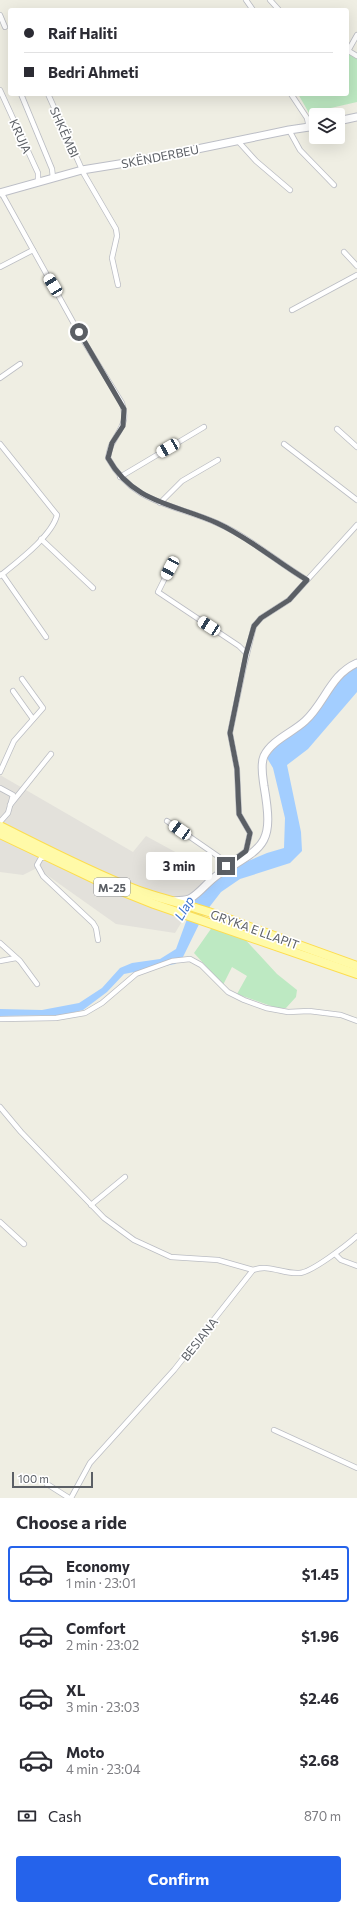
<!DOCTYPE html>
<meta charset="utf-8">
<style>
:root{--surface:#fff;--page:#f2f2f3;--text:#2b2b33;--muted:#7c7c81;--line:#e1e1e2;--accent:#2563eb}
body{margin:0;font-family:Commissioner,sans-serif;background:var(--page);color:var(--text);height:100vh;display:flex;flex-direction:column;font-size:15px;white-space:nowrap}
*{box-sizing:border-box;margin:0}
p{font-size:13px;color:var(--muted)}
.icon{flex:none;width:22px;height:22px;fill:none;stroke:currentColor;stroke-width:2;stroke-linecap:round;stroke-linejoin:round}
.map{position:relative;height:1498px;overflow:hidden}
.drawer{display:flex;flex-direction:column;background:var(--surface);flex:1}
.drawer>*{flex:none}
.hud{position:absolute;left:8px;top:8px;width:341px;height:88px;border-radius:4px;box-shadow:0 4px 16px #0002;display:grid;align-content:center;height:88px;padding:0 16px;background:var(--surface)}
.fabs{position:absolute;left:309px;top:108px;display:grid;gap:8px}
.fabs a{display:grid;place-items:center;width:36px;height:36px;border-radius:4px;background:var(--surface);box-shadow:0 4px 16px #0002;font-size:20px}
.scale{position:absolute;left:12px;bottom:10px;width:81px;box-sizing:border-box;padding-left:4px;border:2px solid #5b5f65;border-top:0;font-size:11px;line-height:14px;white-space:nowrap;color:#5b5f65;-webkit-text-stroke:3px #fff;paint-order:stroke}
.end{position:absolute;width:18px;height:18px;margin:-9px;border:5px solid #5b5f65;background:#fff;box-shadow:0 0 0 2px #fff}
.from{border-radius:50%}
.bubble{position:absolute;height:28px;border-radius:4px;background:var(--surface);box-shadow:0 4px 16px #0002;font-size:13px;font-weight:700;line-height:28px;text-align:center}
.car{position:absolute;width:12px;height:24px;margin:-12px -6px;border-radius:5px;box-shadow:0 0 3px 1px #0007;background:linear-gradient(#fff 24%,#345 0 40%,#fff 0 76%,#345 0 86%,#fff 0)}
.hud b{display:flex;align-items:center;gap:14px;height:38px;font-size:15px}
.hud b+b{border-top:1px solid var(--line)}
.hud i{width:10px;height:10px;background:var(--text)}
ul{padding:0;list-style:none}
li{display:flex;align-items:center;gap:12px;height:56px;margin:0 8px 6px;padding:0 8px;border:2px solid transparent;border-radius:4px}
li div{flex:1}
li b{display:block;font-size:15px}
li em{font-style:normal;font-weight:700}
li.on{border-color:var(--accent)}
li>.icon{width:36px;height:36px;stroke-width:1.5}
h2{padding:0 16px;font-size:18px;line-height:48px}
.pay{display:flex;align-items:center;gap:10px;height:44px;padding:0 16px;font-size:15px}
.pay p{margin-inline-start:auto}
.button{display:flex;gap:8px;margin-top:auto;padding:8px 16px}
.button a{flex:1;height:46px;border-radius:4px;background:var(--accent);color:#fff;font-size:16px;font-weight:700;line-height:46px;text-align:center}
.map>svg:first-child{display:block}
</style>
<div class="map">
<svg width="357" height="1498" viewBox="0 0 357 1498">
<rect width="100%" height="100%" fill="#efeee3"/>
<polygon fill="#e3e1db" points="0,775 133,852 146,836 212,872 175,933 116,924 37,868 23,875 0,872"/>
<g fill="#bde9c2">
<polygon points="347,53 357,59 357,102 309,113 298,94 347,94"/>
<polygon points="213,926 241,935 277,974 297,990 296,997 286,1008 277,1008 237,994 247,976 232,967 223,985 194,953"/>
</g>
<polygon fill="#a3ceff" points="355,667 357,667 357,692 308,749 287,765 301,832 302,851 290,863 240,879 221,892 204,914 182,959 175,964 124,974 107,992 83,1010 63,1015 0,1016 0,1009 42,1010 79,1003 102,988 120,968 132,963 160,959 176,949 187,919 190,903 210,881 229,869 267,853 284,848 285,818 273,768 267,758 278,744 300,729 341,678"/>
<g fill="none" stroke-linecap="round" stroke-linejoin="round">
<defs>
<g id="minor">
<polyline points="246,0 253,10"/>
<polyline points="270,0 279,10"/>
<polyline points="0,15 5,27"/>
<polyline points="347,50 357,56"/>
<polyline points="348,51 357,35"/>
<polyline points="0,90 38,173 38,183"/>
<polyline points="21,94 52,169 53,178"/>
<polyline points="48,94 84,174 116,229 117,236 112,258 118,285"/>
<polyline points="291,94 307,118 309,128"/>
<polyline points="289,130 300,150 334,185"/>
<polyline points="237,140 256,161 290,190"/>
<path d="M1,192L83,340L122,403C128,422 121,427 113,442C110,446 109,453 108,458C133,504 174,504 217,523C249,537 277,562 307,580"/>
<polyline points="344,252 357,266"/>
<polyline points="0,267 33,250"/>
<polyline points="292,310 357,275"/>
<polyline points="0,378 20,364"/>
<polyline points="337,429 357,447"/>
<path d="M0,444L57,515C52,536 17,562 0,576"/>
<polyline points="284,444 357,500"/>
<polyline points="120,477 204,427"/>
<polyline points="160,503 182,481 218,460"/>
<polyline points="41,539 93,588"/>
<polyline points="170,568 158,592 239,646 247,654"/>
<polyline points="2,574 46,637"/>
<polyline points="13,691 33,719"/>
<polyline points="0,772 14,741 43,708 22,679"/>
<polyline points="0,788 13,795 8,813 0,822"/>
<polyline points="10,805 51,754"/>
<polyline points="167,821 219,857 226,866 246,851 250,833 239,814 237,769 230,733 244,666 254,626 261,618 289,600 357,525"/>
<polyline points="45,857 41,858 37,865 43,876 93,923 96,928 98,940"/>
<polyline points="0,943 20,961 37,984"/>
<polyline points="0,961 16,958"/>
<polyline points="0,1019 56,1018 85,1013 102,1003 136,974 172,961 190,959 201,965 228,992 244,1000 266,1008 288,1012 309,1011 341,1015 357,1021"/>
<polyline points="0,1107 21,1132 104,1218 134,1240 171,1257 218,1260 253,1270"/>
<polyline points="91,1205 125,1177"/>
<polyline points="0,1222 24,1244"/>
<polyline points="335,1254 341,1260 357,1266"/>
<polyline points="274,1430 357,1468"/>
<polyline points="47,1484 69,1498"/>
<path d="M71,1498L90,1463L174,1370L253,1270C270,1264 282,1274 299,1273C311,1273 347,1245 357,1236"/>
</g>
<g id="secondary">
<polyline points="338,121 357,117"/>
<polyline points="0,193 82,170 144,160 289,130 316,126"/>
<path d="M173,901C179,900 186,901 191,898C201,892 208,881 219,874C266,846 274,844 264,786C263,778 260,765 264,756C272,740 292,733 305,721C325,703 330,675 357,663"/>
</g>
<g id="primary">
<path d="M0,826C44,848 88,871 134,889C163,900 194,906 223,917C268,934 312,950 357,966"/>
<polyline points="0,834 109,886 154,904 357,974"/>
</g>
</defs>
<use href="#minor" stroke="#bbbdc3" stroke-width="6"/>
<use href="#secondary" stroke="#bcbec6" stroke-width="9"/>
<use href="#primary" stroke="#fddd4f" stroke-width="10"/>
<use href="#minor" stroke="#fff" stroke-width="4.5"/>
<use href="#secondary" stroke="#fff" stroke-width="7"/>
<use href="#primary" stroke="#fffaa8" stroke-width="8"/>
</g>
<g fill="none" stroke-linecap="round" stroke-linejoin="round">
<path stroke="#5b5f65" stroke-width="5" d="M79,332L124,409L123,426L112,443L108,458C133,503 175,504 217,523C248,537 277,562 307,580L289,600L261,618L254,626L246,654L230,733L237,769L239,814L250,833L246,851L226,866"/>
</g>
<g text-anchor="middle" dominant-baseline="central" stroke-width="3.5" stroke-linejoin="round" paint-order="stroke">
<rect fill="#fff" stroke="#8c8f93" stroke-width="1" x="94" y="878" width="36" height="18" rx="3"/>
<g font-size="11" font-weight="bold" fill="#5b5f65">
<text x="112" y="887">M-25</text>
</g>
<g font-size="12" fill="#5b5f65" stroke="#fff">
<text transform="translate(65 132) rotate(66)">SHKËMBI</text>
<text transform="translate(21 136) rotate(66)">KRUJA</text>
<text transform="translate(160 156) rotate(-11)">SKËNDERBEU</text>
<text transform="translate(255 929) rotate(20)">GRYKA E LLAPIT</text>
<text transform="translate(199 1339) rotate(-52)">BESIANA</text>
</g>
<g font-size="13" font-style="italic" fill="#3c74cd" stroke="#fff">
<text transform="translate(184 908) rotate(-60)">Llap</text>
</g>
</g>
</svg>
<div class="fabs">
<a><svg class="icon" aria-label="layers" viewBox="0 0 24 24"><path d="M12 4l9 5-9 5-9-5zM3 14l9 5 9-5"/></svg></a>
</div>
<div class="scale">100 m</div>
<i class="end from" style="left:79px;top:332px"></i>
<i class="end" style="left:226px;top:866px"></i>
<div class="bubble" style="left:146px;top:852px;width:66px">3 min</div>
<i class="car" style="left:53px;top:285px;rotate:329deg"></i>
<i class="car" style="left:168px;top:448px;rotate:240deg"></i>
<i class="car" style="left:170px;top:568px;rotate:208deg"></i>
<i class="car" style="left:209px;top:626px;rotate:303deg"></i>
<i class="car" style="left:180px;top:830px;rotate:305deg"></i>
<div class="hud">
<b><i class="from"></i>Raif Haliti</b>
<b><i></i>Bedri Ahmeti</b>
</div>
</div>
<section class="drawer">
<h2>Choose a ride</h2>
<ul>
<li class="on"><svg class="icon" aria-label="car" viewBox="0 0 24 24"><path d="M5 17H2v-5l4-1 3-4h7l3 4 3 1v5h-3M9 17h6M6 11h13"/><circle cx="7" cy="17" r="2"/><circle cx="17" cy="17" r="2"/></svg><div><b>Economy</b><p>1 min · 23:01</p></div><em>$1.45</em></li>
<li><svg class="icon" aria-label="car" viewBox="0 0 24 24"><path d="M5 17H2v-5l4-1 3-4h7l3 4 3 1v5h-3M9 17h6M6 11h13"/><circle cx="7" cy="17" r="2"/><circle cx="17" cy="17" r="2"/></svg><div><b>Comfort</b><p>2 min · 23:02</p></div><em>$1.96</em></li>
<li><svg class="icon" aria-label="car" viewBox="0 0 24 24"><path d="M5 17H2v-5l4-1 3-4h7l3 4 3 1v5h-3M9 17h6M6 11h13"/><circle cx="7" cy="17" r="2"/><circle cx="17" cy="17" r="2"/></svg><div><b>XL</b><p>3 min · 23:03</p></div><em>$2.46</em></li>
<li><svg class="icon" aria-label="car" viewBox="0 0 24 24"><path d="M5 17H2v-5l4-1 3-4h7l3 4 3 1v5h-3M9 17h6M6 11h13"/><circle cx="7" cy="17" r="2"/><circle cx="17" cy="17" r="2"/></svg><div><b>Moto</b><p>4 min · 23:04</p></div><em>$2.68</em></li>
</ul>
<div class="pay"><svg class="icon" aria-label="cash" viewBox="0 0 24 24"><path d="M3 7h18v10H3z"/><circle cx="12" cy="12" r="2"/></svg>Cash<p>870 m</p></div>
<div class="button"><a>Confirm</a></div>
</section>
